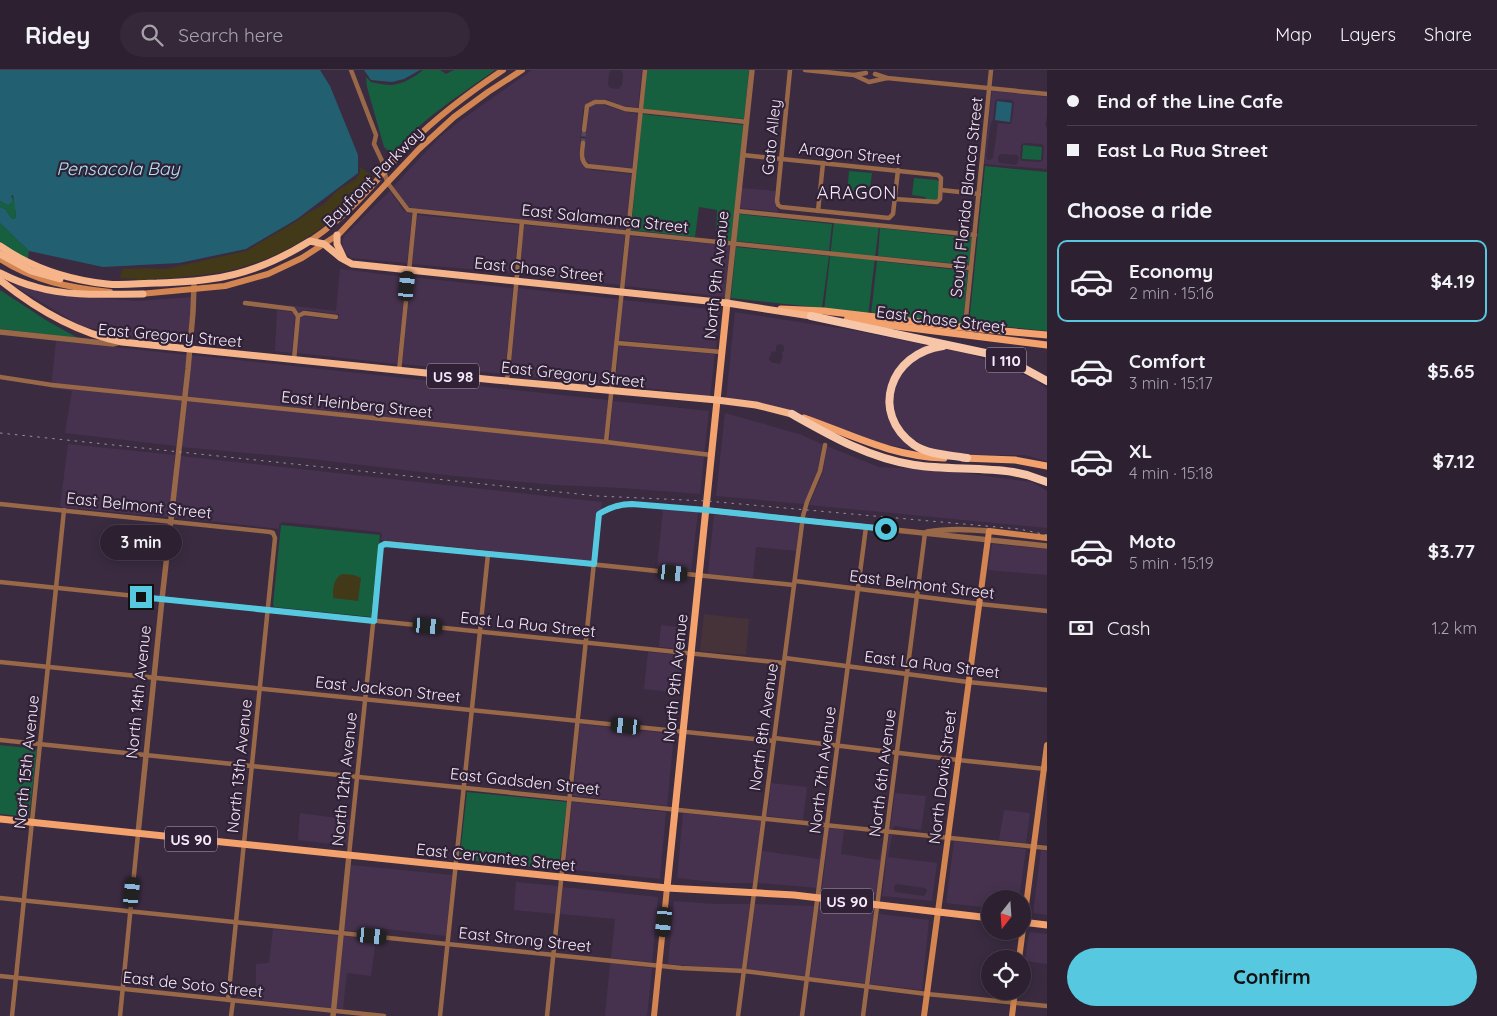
<!DOCTYPE html>
<meta charset="utf-8">
<style>
:root{--surface:#2c2031;--page:#342839;--text:#f1f3f6;--muted:#a6a3ab;--line:#483e4d;--accent:#56c9e1}
body{margin:0;font-family:Quicksand,sans-serif;background:var(--page);color:var(--text);height:100vh;display:flex;flex-direction:column;font-size:19px;white-space:nowrap}
*{box-sizing:border-box;margin:0}
p{font-size:16px;color:var(--muted)}
.icon{flex:none;width:28px;height:28px;fill:none;stroke:currentColor;stroke-width:2;stroke-linecap:round;stroke-linejoin:round}
.map{position:relative;flex:1;overflow:hidden}
.details{display:flex;flex-direction:column;background:var(--surface);width:450px}
.details>*{flex:none}
.guide{display:grid;align-content:center;height:110px;padding:0 20px;background:var(--surface)}
.needle{width:32px;rotate:197deg}
.buttons{position:absolute;left:981px;top:820px;display:grid;gap:10px}
.buttons a{display:grid;place-items:center;width:50px;height:50px;border-radius:50%;background:var(--surface);box-shadow:0 2px 12px #0003,0 0 0 1px var(--line);font-size:25px}
.end{position:absolute;width:22px;height:22px;margin:-11px;border:6px solid #56c9e1;background:#111;box-shadow:0 0 0 2px #111}
.from{border-radius:50%}
.bubble{position:absolute;height:35px;border-radius:18px;background:var(--surface);box-shadow:0 2px 12px #0003,0 0 0 1px var(--line);font-size:16px;font-weight:700;line-height:35px;text-align:center}
.car{position:absolute;width:15px;height:30px;margin:-15px -8px;border-radius:6px;box-shadow:0 0 4px 1px #0007;background:linear-gradient(#222 24%,#8ab4d8 0 40%,#222 0 76%,#8ab4d8 0 86%,#222 0)}
.guide b{display:flex;align-items:center;gap:18px;height:48px;font-size:19px}
.guide b+b{border-top:1px solid var(--line)}
.guide i{width:12px;height:12px;background:var(--text)}
ul{padding:0;list-style:none}
li{display:flex;align-items:center;gap:15px;height:82px;margin:0 10px 8px;padding:0 10px;border:2px solid transparent;border-radius:10px}
li div{flex:1}
li b{display:block;font-size:19px}
li em{font-style:normal;font-weight:700}
li.on{border-color:var(--accent)}
li>.icon{width:45px;height:45px;stroke-width:1.5}
h2{padding:0 20px;font-size:22px;line-height:60px}
.pay{display:flex;align-items:center;gap:12px;height:55px;padding:0 20px;font-size:19px}
.pay p{margin-inline-start:auto}
.action{display:flex;gap:10px;margin-top:auto;padding:10px 20px}
.action a{flex:1;height:58px;border-radius:30px;background:var(--accent);color:#111;font-size:20px;font-weight:700;line-height:58px;text-align:center}
header{display:flex;align-items:center;gap:30px;box-sizing:border-box;height:70px;padding:0 25px;background:var(--surface);border-bottom:1px solid var(--line)}
header strong{font-size:24px}
nav{display:flex;gap:28px;margin-inline-start:auto;font-size:18px}
.search{width:350px;height:45px;background:var(--page);display:flex;align-items:center;gap:12px;box-sizing:border-box;padding:0 18px;border-radius:28px;color:var(--muted);font-size:19px}
main{display:flex;flex:1;min-height:0}
.map>svg:first-child{display:block}
</style>
<header>
<strong>Ridey</strong>
<div class="search"><svg class="icon" aria-label="search" viewBox="0 0 24 24"><circle cx="10" cy="10" r="6"/><path d="M15 15l6 6"/></svg>Search here</div>
<nav><a>Map</a><a>Layers</a><a>Share</a></nav>
</header>
<main>
<div class="map">
<svg width="1047" height="946" viewBox="0 0 1047 946">
<rect width="100%" height="100%" fill="#3a2b41"/>
<g fill="#46324e" fill-rule="evenodd">
<polygon points="532,0 611,0 609,3 608,15 610,18 619,19 622,15 623,4 621,1 623,0 642,0 638,38 620,35 606,29 600,29 588,32 583,40 579,86 583,96 591,100 631,104 626,160 411,138 407,136 393,117 419,89 440,67 461,50"/>
<path d="M992,21L1047,27V46L1045,55L1047,58V99L984,94ZM998,29L1012,30L1014,33L1012,51L1010,54L998,53L993,88L990,90H988L986,87L991,52L993,50L995,31ZM1024,73L1042,74L1044,77L1043,90L1040,92L1022,91L1020,88L1021,75ZM1001,84L1017,85L1019,88L1018,92L1016,95L1000,93L998,91V86Z"/>
<polygon points="595,35 604,35 619,40 638,44 632,98 592,95 585,90 584,85 588,40 591,36"/>
<polygon points="742,118 775,121 775,136 778,139 778,142 740,138"/>
<polygon points="390,121 404,141 412,144 407,193 351,188 346,183 343,178 342,172 344,166"/>
<polygon points="417,145 519,155 514,203 412,194"/>
<polygon points="524,155 625,165 620,215 519,204"/>
<polygon points="630,166 731,176 726,227 625,216"/>
<polygon points="340,199 406,207 397,294 297,283 300,248 304,246 338,250 339,244 305,240 299,242 294,237 286,235 336,241"/>
<polygon points="411,207 513,218 505,304 402,294"/>
<polygon points="11,214 85,227 137,231 192,227 188,272 135,267 81,256"/>
<polygon points="518,218 618,229 610,315 510,305"/>
<polygon points="623,230 720,240 716,279 619,270"/>
<polygon points="277,240 292,242 295,246 292,283 275,281"/>
<path d="M735,242L857,261L930,276L911,284L896,301L889,343L917,380L878,373L793,341L726,329ZM779,274L783,275L784,278V281L781,283L783,286L781,292L779,294L771,292L769,289L771,283L773,281L776,282V276Z"/>
<polygon points="56,271 187,285 176,376 65,363 72,321 51,318"/>
<polygon points="619,276 715,284 710,327 673,321 615,315"/>
<polygon points="945,279 969,284 1008,298 1034,309 1047,319 1047,391 1024,385 966,385 935,380 917,373 903,360 894,341 893,327 898,308 918,286"/>
<polygon points="191,285 608,330 604,375 609,374 613,331 709,341 700,424 621,418 556,415 455,406 303,388 181,377"/>
<polygon points="725,343 799,364 822,374 818,400 804,434 716,426"/>
<polygon points="68,374 175,385 169,447 60,437"/>
<polygon points="827,376 879,397 940,400 1032,412 1047,421 1047,458 809,435 823,402"/>
<polygon points="180,386 602,432 601,439 596,442 591,491 381,470 382,465 380,462 282,452 279,455 279,459 174,447"/>
<polygon points="663,439 698,442 691,502 657,498"/>
<polygon points="714,444 799,453 796,481 756,477 753,508 708,504"/>
<polygon points="992,474 1047,479 1047,505 988,500"/>
<polygon points="661,555 685,558 683,579 659,577"/>
<polygon points="648,582 682,585 678,623 644,619"/>
<polygon points="580,654 674,664 667,736 573,726"/>
<polygon points="771,713 807,717 803,750 767,746"/>
<polygon points="895,723 926,726 921,760 894,756 893,759 890,759"/>
<polygon points="572,732 666,742 660,809 565,799"/>
<polygon points="1004,740 1030,743 1026,773 999,770"/>
<polygon points="300,743 351,750 348,776 298,770"/>
<polygon points="683,743 761,751 753,813 722,813 677,808"/>
<polygon points="824,758 817,818 758,813 762,781 819,789"/>
<polygon points="829,758 844,760 841,784 879,790 885,764 877,825 822,819"/>
<path d="M889,765H892L888,787L937,793L932,831L882,826ZM896,814L925,818L927,820L926,823L924,826L895,822L894,819V816Z"/>
<polygon points="954,771 1026,779 1019,829 990,829 990,838 946,833"/>
<polygon points="1041,780 1047,781 1047,845 1033,843"/>
<polygon points="351,795 452,805 446,866 378,858 376,864 344,860"/>
<polygon points="516,812 558,816 555,844 514,840"/>
<polygon points="563,817 658,827 652,892 611,888 615,849 560,844"/>
<polygon points="674,831 715,834 750,834 742,899 717,898 668,894"/>
<polygon points="755,834 814,836 805,906 747,899"/>
<polygon points="819,837 874,844 865,913 810,907"/>
<polygon points="879,844 929,850 922,920 870,914"/>
<polygon points="273,859 339,866 331,938 231,927 256,926 256,894 269,893"/>
<polygon points="1029,862 1047,864 1047,894 1025,891"/>
<polygon points="344,866 376,869 371,906 347,903 343,939 336,938"/>
<polygon points="610,893 652,898 647,946 605,946"/>
</g>
<polygon fill="#46333a" points="704,544 749,549 746,585 700,581"/>
<g fill="#165f3f">
<path d="M423,0H440L446,4L454,0H495C460,25 420,50 392,84L384,77L367,17L366,7L371,12C377,13 385,15 392,15C402,14 415,7 423,0Z"/>
<polygon points="647,0 749,0 744,49 643,39"/>
<polygon points="642,44 744,55 731,171 716,169 717,140 699,137 695,167 631,160"/>
<polygon points="1023,75 1042,77 1041,90 1022,89"/>
<polygon points="985,96 1047,102 1047,261 969,253"/>
<polygon points="849,101 872,103 869,126 847,124"/>
<polygon points="914,108 937,110 939,112 938,128 935,130 926,129 925,127 912,125"/>
<polygon points="11,125 15,132 16,148 12,149 5,139 0,137 0,131 8,135"/>
<polygon points="739,144 832,154 829,181 736,171"/>
<polygon points="834,151 879,155 868,246 824,241"/>
<polygon points="0,153 29,181 27,193 0,186"/>
<polygon points="880,158 972,168 969,195 878,186"/>
<polygon points="736,177 829,186 822,238 731,228"/>
<polygon points="877,191 968,201 963,254 871,244"/>
<polygon points="0,220 49,252 78,268 0,259"/>
<polygon points="281,455 380,465 371,547 274,537 273,534"/>
<polygon points="0,675 37,679 29,747 0,744"/>
<polygon points="467,722 567,732 559,796 553,799 466,790 462,787 460,784"/>
</g>
<g fill="#423919">
<path d="M360,97L374,107C340,150 290,185 236,199C216,204 193,206 172,208C161,209 149,208 138,211L137,209L120,208L122,199L148,198L165,199L246,181L297,151L308,143L323,135L338,120L356,109L360,102Z"/>
<path d="M342,504L354,505L361,508L358,531L333,528C333,518 333,509 342,504Z"/>
</g>
<g fill="#226071">
<polygon points="0,0 320,0 330,16 358,85 358,103 297,149 246,179 179,193 103,197 29,181 0,153 0,137 5,139 12,149 16,148 16,145 13,125 11,126 12,132 8,135 0,131"/>
<polygon points="364,0 420,0 404,9 392,12 371,10"/>
<polygon points="997,31 1012,33 1010,52 995,50"/>
</g>
<g fill="none" stroke-linecap="round" stroke-linejoin="round">
<polyline stroke="#56485c" stroke-width="4.5" stroke-dasharray="4.5 2" stroke-linecap="butt" points="583,73 584,60"/>
<g stroke="#996848" stroke-width="4.5">
<polyline points="351,0 376,65 374,74 382,91 387,112 408,140 971,198"/>
<polyline points="790,0 777,131 778,135 781,137 889,148 893,144 898,100"/>
<polyline points="805,0 854,5 866,3"/>
<polyline points="875,4 887,8 1047,24"/>
<polyline points="854,5 869,12 887,8"/>
<polyline points="584,60 587,36 595,32 605,32 625,39 747,52"/>
<path d="M583,73C582,82 580,90 587,96L634,101"/>
<polyline points="743,85 938,105 941,108 940,129 937,132 895,129"/>
<polyline points="941,120 979,124"/>
<polyline points="737,141 975,165"/>
<polyline points="818,141 823,93"/>
<polyline points="245,233 293,239 298,246"/>
<polyline points="298,246 304,243 336,247"/>
<polyline points="965,257 991,0"/>
<polyline points="617,273 722,282"/>
<polyline points="294,290 298,246"/>
<polyline points="399,301 415,141"/>
<polyline points="0,307 52,315 606,372 711,385"/>
<polyline points="507,311 522,152"/>
<polyline points="606,372 645,0"/>
<polyline points="0,434 270,462 273,463 275,468 228,930"/>
<polyline points="795,511 980,534 1047,541"/>
<polyline points="0,512 784,593"/>
<polyline points="785,588 968,612 1047,620"/>
<polyline points="0,592 774,671"/>
<polyline points="774,668 958,690 1046,699"/>
<polyline points="0,670 1047,778"/>
<polyline points="349,785 381,477 385,473 794,515"/>
<polyline points="0,828 681,898 744,901 927,924 1047,936"/>
<polyline points="0,906 384,946"/>
<polyline points="12,946 64,440"/>
<polyline points="120,946 138,764"/>
<polyline points="231,946 233,931"/>
<polyline points="440,946 488,484"/>
<polyline points="547,946 599,444 616,436 631,434 706,440"/>
<polyline points="738,946 803,446 807,432 820,401 825,375"/>
<polyline points="802,946 866,457"/>
<polyline points="863,946 925,463"/>
</g>
<g stroke="#996848" stroke-width="5.5">
<polyline points="727,233 752,0"/>
<polyline points="0,262 113,274 120,272"/>
<polyline points="706,440 1047,476"/>
<path d="M927,462C948,458 968,459 989,461"/>
<polyline points="138,764 162,529 188,299 193,242 194,215"/>
<polyline points="333,946 349,785"/>
</g>
<g stroke="#d38551" stroke-width="6">
<path d="M310,171C326,160 341,148 354,135C374,115 391,93 411,73C439,45 470,22 503,0"/>
<path d="M0,189C33,211 71,218 110,222"/>
<polyline points="140,224 225,216 268,204 302,188 339,164 419,79 454,47 488,22 522,0"/>
<polyline points="1019,889 1047,675"/>
<polyline points="654,946 667,818"/>
<polyline points="924,946 989,461 1047,468"/>
<polyline points="1012,946 1015,921"/>
</g>
<g stroke="#f3a26d" stroke-width="7">
<polyline points="781,239 824,241 970,258 1047,265"/>
<polyline points="847,250 1047,275"/>
<path d="M804,348C853,365 890,386 944,388"/>
<polyline points="962,388 1015,390 1047,396"/>
<polyline points="0,749 667,818 794,825 990,848"/>
<polyline points="667,818 727,233"/>
<polyline points="1022,852 1047,855"/>
</g>
<g stroke="#f5b48a" stroke-width="7">
<polyline points="337,165 337,174 344,189"/>
<path d="M0,176C32,198 69,210 107,214C123,216 141,213 157,213C175,212 193,212 210,209C245,205 281,189 310,171L324,174L341,188L352,194L727,233L811,246"/>
<polyline points="0,184 31,201 60,209"/>
<path d="M0,203C12,209 23,214 36,217C70,227 108,224 143,224"/>
<path d="M0,210C36,239 77,263 122,272L495,310L717,330L756,335L792,344"/>
</g>
<g stroke="#f7c6a8" stroke-width="8">
<polyline points="811,246 990,284 1014,293 1047,311"/>
<path d="M943,276C890,283 869,343 914,375C929,385 950,385 967,388"/>
<path d="M792,344C831,366 869,388 914,395C947,400 980,397 1013,402L1027,405L1047,412"/>
</g>
<polyline stroke="#9a8ea0" stroke-width="1" stroke-dasharray="2.5 5" stroke-linecap="butt" points="0,363 597,426 707,431 1019,459 1047,465"/>
</g>
<g fill="none" stroke-linecap="round" stroke-linejoin="round">
<path stroke="#56c9e1" stroke-width="6" d="M141,527L374,551L381,476L385,474L594,494L599,444C610,437 619,434 632,434L706,440L886,459"/>
</g>
<g text-anchor="middle" dominant-baseline="central" stroke-width="4.5" stroke-linejoin="round" paint-order="stroke">
<g fill="#302136" stroke="#b9aebe" stroke-width="1">
<rect x="986" y="277.5" width="40" height="25" rx="4"/>
<rect x="427" y="293.5" width="52" height="25" rx="4"/>
<rect x="165" y="756.5" width="52" height="25" rx="4"/>
<rect x="821" y="818.5" width="52" height="25" rx="4"/>
</g>
<g font-size="15" font-weight="bold" fill="#f4eaf8">
<text x="1006" y="290">I 110</text>
<text x="453" y="306">US 98</text>
<text x="191" y="769">US 90</text>
<text x="847" y="831">US 90</text>
</g>
<g font-size="16" fill="#f4eaf8" stroke="#302136">
<text transform="translate(771 67) rotate(-84)">Gato Alley</text>
<text transform="translate(850 83) rotate(6)">Aragon Street</text>
<text transform="translate(373 107) rotate(-45)">Bayfront Parkway</text>
<text transform="translate(966 127) rotate(-84)">South Florida Blanca Street</text>
<text transform="translate(605 148) rotate(6)">East Salamanca Street</text>
<text transform="translate(539 199) rotate(6)">East Chase Street</text>
<text transform="translate(716 205) rotate(-84)">North 9th Avenue</text>
<text transform="translate(941 249) rotate(7)">East Chase Street</text>
<text transform="translate(170 265) rotate(5)">East Gregory Street</text>
<text transform="translate(573 304) rotate(6)">East Gregory Street</text>
<text transform="translate(357 334) rotate(6)">East Heinberg Street</text>
<text transform="translate(139 435) rotate(6)">East Belmont Street</text>
<text transform="translate(922 514) rotate(7)">East Belmont Street</text>
<text transform="translate(528 554) rotate(6)">East La Rua Street</text>
<text transform="translate(932 594) rotate(7)">East La Rua Street</text>
<text transform="translate(675 608) rotate(-84)">North 9th Avenue</text>
<text transform="translate(388 619) rotate(6)">East Jackson Street</text>
<text transform="translate(138 622) rotate(-84)">North 14th Avenue</text>
<text transform="translate(763 657) rotate(-82)">North 8th Avenue</text>
<text transform="translate(26 692) rotate(-84)">North 15th Avenue</text>
<text transform="translate(239 696) rotate(-84)">North 13th Avenue</text>
<text transform="translate(822 700) rotate(-83)">North 7th Avenue</text>
<text transform="translate(882 703) rotate(-83)">North 6th Avenue</text>
<text transform="translate(942 707) rotate(-83)">North Davis Street</text>
<text transform="translate(344 709) rotate(-84)">North 12th Avenue</text>
<text transform="translate(525 711) rotate(6)">East Gadsden Street</text>
<text transform="translate(496 787) rotate(6)">East Cervantes Street</text>
<text transform="translate(525 869) rotate(6)">East Strong Street</text>
<text transform="translate(193 914) rotate(6)">East de Soto Street</text>
</g>
<g font-size="18" font-style="italic" fill="#b0e4f4" stroke="#302136">
<text x="118" y="98">Pensacola Bay</text>
</g>
<g font-size="18" letter-spacing="1" fill="#f4eaf8" stroke="#302136">
<text x="857" y="122">ARAGON</text>
</g>
</g>
</svg>
<div class="buttons">
<a><svg class="needle" viewBox="-14 -14 28 28"><path d="M0-13l5 13h-10z" fill="#e53935"/><path d="M0 13l5-13h-10z" fill="#a6a3ab"/></svg></a>
<a><svg class="icon" aria-label="locate" viewBox="0 0 24 24"><circle cx="12" cy="12" r="6"/><path d="M12 2v4M12 18v4M2 12h4M18 12h4"/></svg></a>
</div>
<i class="end from" style="left:886px;top:459px"></i>
<i class="end" style="left:141px;top:527px"></i>
<div class="bubble" style="left:100px;top:455px;width:82px">3 min</div>
<i class="car" style="left:407px;top:216px;rotate:6deg"></i>
<i class="car" style="left:673px;top:503px;rotate:96deg"></i>
<i class="car" style="left:428px;top:556px;rotate:95deg"></i>
<i class="car" style="left:626px;top:656px;rotate:276deg"></i>
<i class="car" style="left:132px;top:822px;rotate:6deg"></i>
<i class="car" style="left:664px;top:852px;rotate:186deg"></i>
<i class="car" style="left:372px;top:866px;rotate:96deg"></i>
</div>
<section class="details">
<div class="guide">
<b><i class="from"></i>End of the Line Cafe</b>
<b><i></i>East La Rua Street</b>
</div>
<h2>Choose a ride</h2>
<ul>
<li class="on"><svg class="icon" aria-label="car" viewBox="0 0 24 24"><path d="M5 17H2v-5l4-1 3-4h7l3 4 3 1v5h-3M9 17h6M6 11h13"/><circle cx="7" cy="17" r="2"/><circle cx="17" cy="17" r="2"/></svg><div><b>Economy</b><p>2 min · 15:16</p></div><em>$4.19</em></li>
<li><svg class="icon" aria-label="car" viewBox="0 0 24 24"><path d="M5 17H2v-5l4-1 3-4h7l3 4 3 1v5h-3M9 17h6M6 11h13"/><circle cx="7" cy="17" r="2"/><circle cx="17" cy="17" r="2"/></svg><div><b>Comfort</b><p>3 min · 15:17</p></div><em>$5.65</em></li>
<li><svg class="icon" aria-label="car" viewBox="0 0 24 24"><path d="M5 17H2v-5l4-1 3-4h7l3 4 3 1v5h-3M9 17h6M6 11h13"/><circle cx="7" cy="17" r="2"/><circle cx="17" cy="17" r="2"/></svg><div><b>XL</b><p>4 min · 15:18</p></div><em>$7.12</em></li>
<li><svg class="icon" aria-label="car" viewBox="0 0 24 24"><path d="M5 17H2v-5l4-1 3-4h7l3 4 3 1v5h-3M9 17h6M6 11h13"/><circle cx="7" cy="17" r="2"/><circle cx="17" cy="17" r="2"/></svg><div><b>Moto</b><p>5 min · 15:19</p></div><em>$3.77</em></li>
</ul>
<div class="pay"><svg class="icon" aria-label="cash" viewBox="0 0 24 24"><path d="M3 7h18v10H3z"/><circle cx="12" cy="12" r="2"/></svg>Cash<p>1.2 km</p></div>
<div class="action"><a>Confirm</a></div>
</section>
</main>
